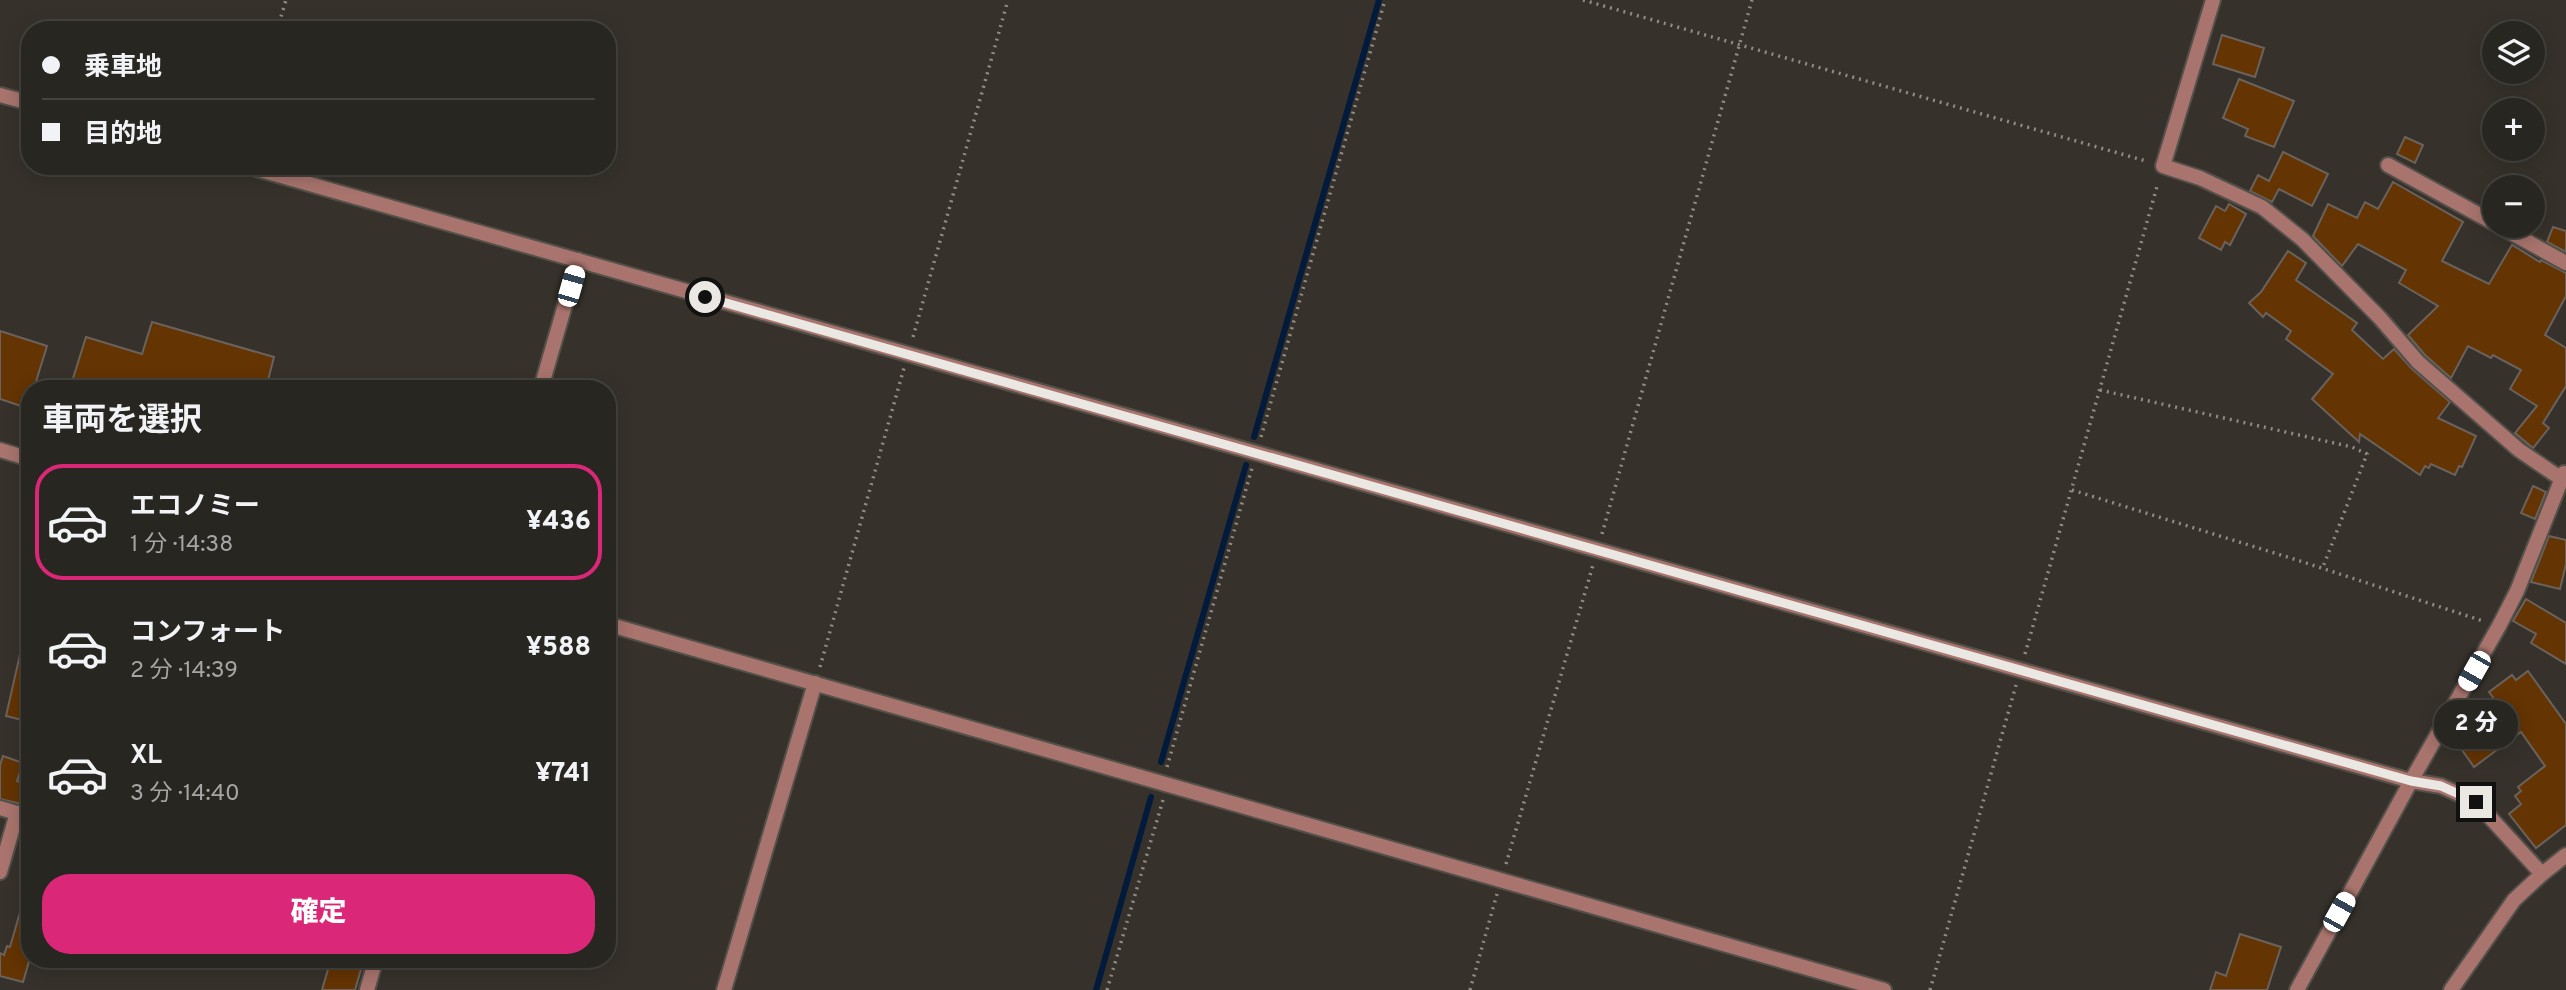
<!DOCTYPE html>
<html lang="ja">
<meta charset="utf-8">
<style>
:root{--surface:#282620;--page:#34322d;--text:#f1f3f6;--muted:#a5a5a5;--line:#44433e;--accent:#db2777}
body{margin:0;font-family:Overpass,"Noto Sans JP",sans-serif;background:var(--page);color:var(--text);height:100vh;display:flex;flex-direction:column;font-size:26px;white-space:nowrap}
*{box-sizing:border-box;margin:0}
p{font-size:23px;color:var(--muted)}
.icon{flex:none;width:38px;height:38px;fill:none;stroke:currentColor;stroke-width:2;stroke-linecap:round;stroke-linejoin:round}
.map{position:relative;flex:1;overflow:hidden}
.drawer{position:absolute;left:21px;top:380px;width:595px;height:588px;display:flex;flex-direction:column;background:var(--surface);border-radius:28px;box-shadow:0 4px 18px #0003,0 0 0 2px var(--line)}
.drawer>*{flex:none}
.top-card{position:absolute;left:21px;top:21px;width:595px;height:154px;border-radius:28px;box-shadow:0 4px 18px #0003,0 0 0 2px var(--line);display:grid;align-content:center;height:154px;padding:0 21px;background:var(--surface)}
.buttons{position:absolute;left:2482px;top:21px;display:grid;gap:14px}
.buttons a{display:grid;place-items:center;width:63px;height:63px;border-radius:50%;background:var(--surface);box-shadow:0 4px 18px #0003,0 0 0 2px var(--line);font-size:35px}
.end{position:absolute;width:32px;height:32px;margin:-16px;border:9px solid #ebe8e4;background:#111;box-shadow:0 0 0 4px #111}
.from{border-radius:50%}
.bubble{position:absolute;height:49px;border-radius:24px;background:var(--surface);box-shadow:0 4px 18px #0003,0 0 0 2px var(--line);font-size:23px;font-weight:800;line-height:49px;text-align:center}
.car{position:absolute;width:21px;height:42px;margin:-21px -10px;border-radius:9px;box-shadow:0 0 5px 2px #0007;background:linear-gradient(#fff 24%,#345 0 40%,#fff 0 76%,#345 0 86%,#fff 0)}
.top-card b{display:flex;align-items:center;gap:24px;height:66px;font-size:26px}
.top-card b+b{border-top:2px solid var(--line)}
.top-card i{width:18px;height:18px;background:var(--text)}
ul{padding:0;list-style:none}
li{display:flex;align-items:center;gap:21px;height:116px;margin:0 14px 10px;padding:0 7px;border:4px solid transparent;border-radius:28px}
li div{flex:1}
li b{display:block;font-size:26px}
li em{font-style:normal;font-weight:800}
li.current{border-color:var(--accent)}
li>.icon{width:63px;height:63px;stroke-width:1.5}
h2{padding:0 21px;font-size:32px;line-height:84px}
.action{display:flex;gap:14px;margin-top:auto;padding:14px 21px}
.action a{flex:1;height:80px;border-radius:28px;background:var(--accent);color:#fff;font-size:28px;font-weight:800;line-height:80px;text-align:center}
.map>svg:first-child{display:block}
</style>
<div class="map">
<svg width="2566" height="990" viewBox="0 0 2566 990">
<rect width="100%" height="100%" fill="#36322b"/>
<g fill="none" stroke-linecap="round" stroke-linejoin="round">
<g stroke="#021a3b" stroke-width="6">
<polyline points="1254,437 1379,0"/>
<polyline points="1161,762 1246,465"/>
<polyline points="1096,990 1151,797"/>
</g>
</g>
<g fill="#643402" stroke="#6a625d" stroke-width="2">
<polygon points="2222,35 2264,48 2255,77 2213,64"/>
<polygon points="2239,79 2294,101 2274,147 2245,136 2248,129 2223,118"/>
<polygon points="2405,137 2423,145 2415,163 2397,154"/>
<polygon points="2283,152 2328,174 2312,206 2279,189 2272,202 2250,191 2258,175 2269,181"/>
<polygon points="2393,182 2463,222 2442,261 2489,284 2512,245 2540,262 2541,260 2566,273 2566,296 2545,335 2566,348 2566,386 2543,423 2549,428 2533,448 2515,433 2537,406 2510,389 2521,370 2493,355 2491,358 2468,346 2451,378 2425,355 2408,335 2438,306 2399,283 2406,270 2358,244 2342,266 2313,236 2328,204 2357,218 2365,202 2378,209"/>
<polygon points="2229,204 2246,214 2230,245 2225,242 2221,250 2199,238 2216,206 2225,211"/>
<polygon points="2553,227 2566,231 2566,252 2547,242"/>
<polygon points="2288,251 2306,263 2296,280 2357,323 2352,330 2383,359 2394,349 2412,369 2450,402 2438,418 2476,436 2462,467 2459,466 2455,475 2431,464 2429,468 2425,466 2420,475 2360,434 2359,442 2312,399 2333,374 2286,339 2291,331 2266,313 2263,317 2249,303 2261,292"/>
<polygon points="152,322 274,357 266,388 70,388 86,337 142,354"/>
<polygon points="0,331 47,346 34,388 30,388 30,409 0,399"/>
<polygon points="2533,486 2546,492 2535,519 2521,513"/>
<polygon points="2549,536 2566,540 2566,564 2560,589 2531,582"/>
<polygon points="2526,599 2566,623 2566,664 2531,643 2536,634 2513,621"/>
<polygon points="23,641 30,642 30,722 6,716"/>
<polygon points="2528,671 2566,724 2566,825 2536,848 2509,814 2521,804 2515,796 2521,791 2518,787 2545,766 2521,732 2474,767 2452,736 2497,703 2489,692 2512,675 2516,680"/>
<polygon points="3,756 23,763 17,781 30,785 30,806 0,799 0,765"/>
<polygon points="25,895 30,895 30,958 23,982 0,976 0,953 4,955 7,946 10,947"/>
<polygon points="2240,934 2281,947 2267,990 2210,990 2216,972 2226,976"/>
<polygon points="331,959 364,959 355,990 322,990"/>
</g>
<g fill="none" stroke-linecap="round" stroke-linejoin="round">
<defs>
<g id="minor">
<polyline points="2213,0 2163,166 2200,178 2262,207 2302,239 2380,318 2418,362 2519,450 2560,478 2566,480"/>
<polyline points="0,95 30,103"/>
<polyline points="2388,165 2494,223"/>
<polyline points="246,166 2411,781 2441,786 2476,802 2542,874"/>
<polyline points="2499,226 2566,263"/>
<polyline points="541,388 578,260"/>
<polyline points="0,808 30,817"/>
<polyline points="0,872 17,813"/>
<polyline points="367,990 376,959"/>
<polyline points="724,990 815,683"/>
<polyline points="2297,990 2411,781 2499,626 2517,591 2564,473"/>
<polyline points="2451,990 2514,900 2542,874 2566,855"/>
</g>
<g id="tertiary">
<polyline points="0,450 30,459"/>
<polyline points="607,624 1884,990"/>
</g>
</defs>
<use href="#minor" stroke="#534f49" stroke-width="18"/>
<use href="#tertiary" stroke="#534f49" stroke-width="18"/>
<g stroke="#8f8c86" stroke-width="3.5" stroke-dasharray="2 5" stroke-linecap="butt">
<polyline points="1583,0 2146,161"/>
<polyline points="277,30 286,0"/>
<polyline points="913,337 1008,0"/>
<polyline points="2100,390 2352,447 2367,454 2323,567"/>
<polyline points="1261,437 1385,0"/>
<polyline points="2072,490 2297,560 2483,621"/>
<polyline points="1602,534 1752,0"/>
<polyline points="2025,654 2158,183"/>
<polyline points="820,667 904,368"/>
<polyline points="1167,767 1252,468"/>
<polyline points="1506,864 1593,565"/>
<polyline points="1107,990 1163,800"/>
<polyline points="1470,990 1497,894"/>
<polyline points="1930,990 2016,685"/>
</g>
<use href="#minor" stroke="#a8746d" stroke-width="14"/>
<use href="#tertiary" stroke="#a8746d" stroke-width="14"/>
</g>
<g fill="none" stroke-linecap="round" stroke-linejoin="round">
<polyline stroke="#ebe8e4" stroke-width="9" points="705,297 2411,781 2441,786 2476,802"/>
</g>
</svg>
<div class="buttons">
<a><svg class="icon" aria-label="layers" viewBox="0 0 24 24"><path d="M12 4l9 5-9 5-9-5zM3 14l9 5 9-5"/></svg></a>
<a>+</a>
<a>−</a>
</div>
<i class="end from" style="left:705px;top:297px"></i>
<i class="end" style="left:2476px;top:802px"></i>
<div class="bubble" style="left:2434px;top:700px;width:84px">2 分</div>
<i class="car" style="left:571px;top:286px;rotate:16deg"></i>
<i class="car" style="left:2474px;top:671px;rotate:210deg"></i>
<i class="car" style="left:2339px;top:912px;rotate:29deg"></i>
<div class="top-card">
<b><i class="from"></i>乗車地</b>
<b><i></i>目的地</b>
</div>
<section class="drawer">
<h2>車両を選択</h2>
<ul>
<li class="current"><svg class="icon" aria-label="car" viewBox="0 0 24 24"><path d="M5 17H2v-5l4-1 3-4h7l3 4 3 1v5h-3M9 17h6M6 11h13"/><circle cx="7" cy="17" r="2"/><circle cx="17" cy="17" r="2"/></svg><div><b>エコノミー</b><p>1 分 · 14:38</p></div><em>¥436</em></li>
<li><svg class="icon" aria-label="car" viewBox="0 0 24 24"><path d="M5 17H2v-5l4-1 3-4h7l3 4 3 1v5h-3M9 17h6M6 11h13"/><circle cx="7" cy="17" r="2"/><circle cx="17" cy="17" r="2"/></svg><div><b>コンフォート</b><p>2 分 · 14:39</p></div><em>¥588</em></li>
<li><svg class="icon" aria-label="car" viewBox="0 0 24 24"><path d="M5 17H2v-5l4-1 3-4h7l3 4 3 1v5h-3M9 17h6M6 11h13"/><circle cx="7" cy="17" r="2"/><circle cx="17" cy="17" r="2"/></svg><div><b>XL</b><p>3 分 · 14:40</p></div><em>¥741</em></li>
</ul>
<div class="action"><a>確定</a></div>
</section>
</div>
